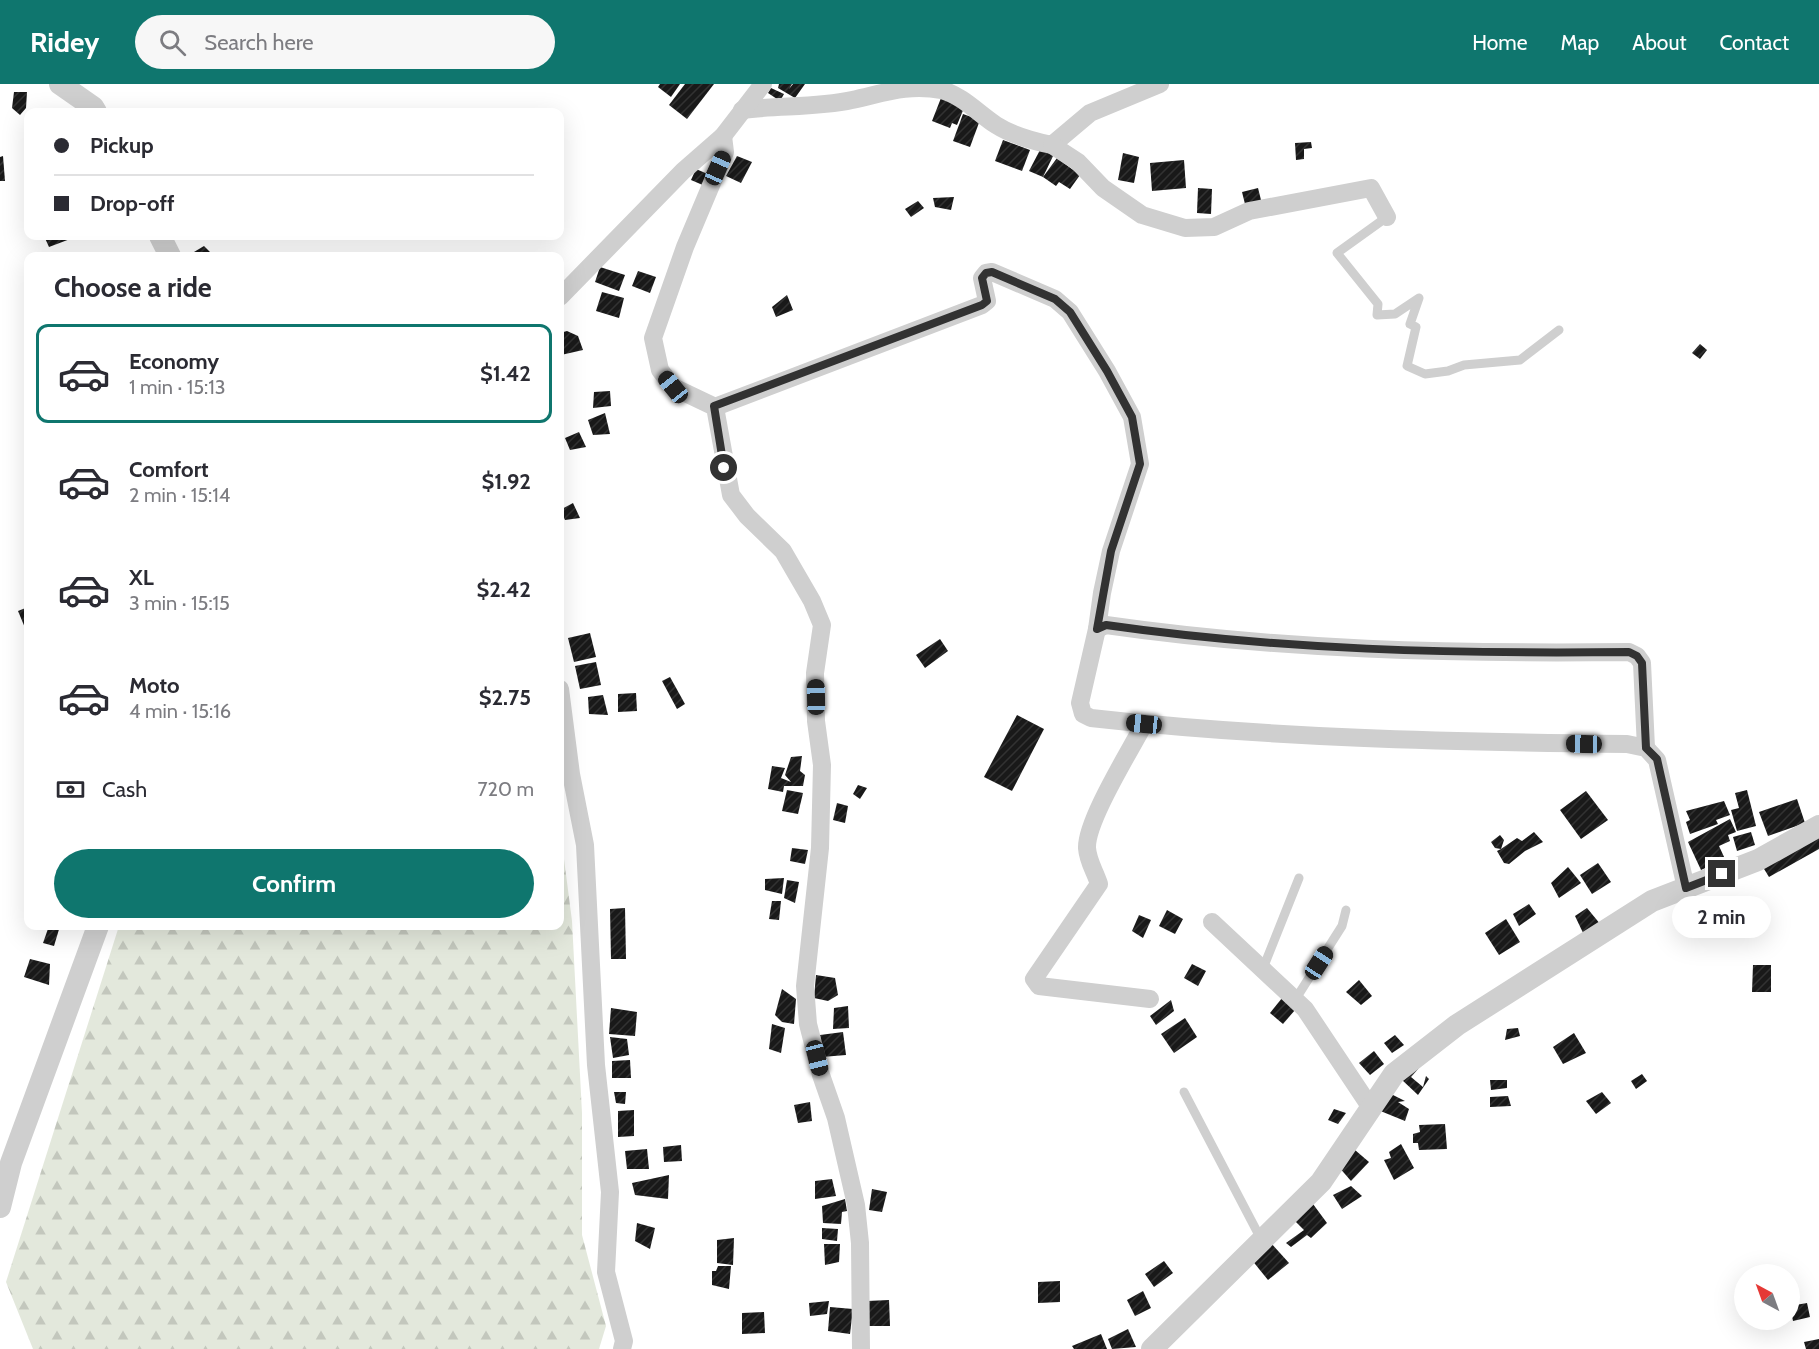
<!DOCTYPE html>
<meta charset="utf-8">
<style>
:root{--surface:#fff;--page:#f7f7f7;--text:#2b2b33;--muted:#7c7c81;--line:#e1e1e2;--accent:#0f766e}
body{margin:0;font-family:Cabin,sans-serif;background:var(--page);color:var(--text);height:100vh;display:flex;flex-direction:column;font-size:22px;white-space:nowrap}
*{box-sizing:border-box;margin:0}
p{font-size:20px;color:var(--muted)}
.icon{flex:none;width:33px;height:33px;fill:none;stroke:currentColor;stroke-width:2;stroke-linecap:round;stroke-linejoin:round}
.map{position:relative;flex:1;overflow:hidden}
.sheet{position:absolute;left:24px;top:168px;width:540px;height:678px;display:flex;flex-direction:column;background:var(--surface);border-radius:12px;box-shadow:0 6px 24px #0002}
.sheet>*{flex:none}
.banner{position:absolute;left:24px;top:24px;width:540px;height:132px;border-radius:12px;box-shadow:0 6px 24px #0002;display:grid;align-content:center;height:132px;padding:0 30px;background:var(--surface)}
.needle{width:39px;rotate:319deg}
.tools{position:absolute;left:1734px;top:1180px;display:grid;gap:12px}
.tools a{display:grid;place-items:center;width:66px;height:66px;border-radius:50%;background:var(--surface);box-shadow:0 6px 24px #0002;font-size:30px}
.end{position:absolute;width:27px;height:27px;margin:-14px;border:8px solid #323232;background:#fff;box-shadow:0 0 0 3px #fff}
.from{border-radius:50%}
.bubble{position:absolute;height:42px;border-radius:21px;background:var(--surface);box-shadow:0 6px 24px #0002;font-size:20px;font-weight:700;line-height:42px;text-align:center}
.car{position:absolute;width:18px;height:36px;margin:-18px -9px;border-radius:8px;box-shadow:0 0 4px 2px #0007;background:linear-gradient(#222 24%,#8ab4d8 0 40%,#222 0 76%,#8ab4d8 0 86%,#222 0)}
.banner b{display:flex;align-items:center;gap:21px;height:57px;font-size:22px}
.banner b+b{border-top:2px solid var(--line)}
.banner i{width:15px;height:15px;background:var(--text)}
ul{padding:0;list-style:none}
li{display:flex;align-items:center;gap:18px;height:99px;margin:0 12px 9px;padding:0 18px;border:3px solid transparent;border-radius:12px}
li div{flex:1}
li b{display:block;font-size:22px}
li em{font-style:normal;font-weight:700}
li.current{border-color:var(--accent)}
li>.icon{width:54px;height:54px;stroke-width:1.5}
h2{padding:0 30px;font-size:27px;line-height:72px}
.pay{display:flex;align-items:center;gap:15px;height:66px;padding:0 30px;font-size:22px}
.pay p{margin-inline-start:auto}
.action{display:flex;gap:12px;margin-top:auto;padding:12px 30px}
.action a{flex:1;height:69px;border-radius:36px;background:var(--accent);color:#fff;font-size:24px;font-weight:700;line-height:69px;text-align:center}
header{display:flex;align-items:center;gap:36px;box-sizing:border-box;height:84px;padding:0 30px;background:var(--accent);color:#fff}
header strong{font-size:28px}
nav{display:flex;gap:33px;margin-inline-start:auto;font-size:21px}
.search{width:420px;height:54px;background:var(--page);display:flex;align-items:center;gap:15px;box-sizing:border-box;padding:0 21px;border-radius:33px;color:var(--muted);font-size:22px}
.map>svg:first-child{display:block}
</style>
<header>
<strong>Ridey</strong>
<div class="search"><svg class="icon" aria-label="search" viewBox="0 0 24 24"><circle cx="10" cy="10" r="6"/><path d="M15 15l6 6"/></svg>Search here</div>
<nav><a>Home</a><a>Map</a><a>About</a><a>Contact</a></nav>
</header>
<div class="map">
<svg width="1819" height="1265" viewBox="0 0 1819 1265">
<defs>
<pattern id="forest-firs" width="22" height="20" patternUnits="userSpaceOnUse" patternTransform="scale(1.5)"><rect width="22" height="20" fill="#e3e8dc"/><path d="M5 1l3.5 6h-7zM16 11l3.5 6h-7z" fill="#c3c7bd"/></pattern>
<pattern id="building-hatch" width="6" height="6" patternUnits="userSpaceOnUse" patternTransform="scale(1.5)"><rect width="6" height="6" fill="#191919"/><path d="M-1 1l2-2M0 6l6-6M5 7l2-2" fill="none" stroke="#323232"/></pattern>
</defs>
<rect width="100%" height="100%" fill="#fff"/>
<polygon fill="url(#forest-firs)" points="560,744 572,837 582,1029 582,1151 606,1242 599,1265 33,1265 6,1198 119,842 560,842"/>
<g fill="url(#building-hatch)">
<polygon points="660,0 680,0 671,13 658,3"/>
<polygon points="685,0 714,0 687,35 669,21"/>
<polygon points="779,0 792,0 789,5 793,0 805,0 795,14 778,4"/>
<polygon points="771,4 784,10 780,17 768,9"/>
<polygon points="14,8 27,8 26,24 20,31 12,24"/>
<polygon points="941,14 964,24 957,41 952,39 950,44 932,37"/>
<polygon points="963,30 980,36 970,63 953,57"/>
<polygon points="1003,56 1030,66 1022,87 995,77"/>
<polygon points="1311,58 1312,64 1304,65 1304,75 1296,76 1295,59"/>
<polygon points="1041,64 1054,70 1043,93 1029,87"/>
<polygon points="1123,69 1139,73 1134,99 1118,96"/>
<polygon points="3,72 5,97 0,97 0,73"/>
<polygon points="737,72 752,78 741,99 726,92"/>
<polygon points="1057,74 1080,91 1070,105 1059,98 1056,102 1043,93"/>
<polygon points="1184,76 1186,104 1152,107 1150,79"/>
<polygon points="696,85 710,91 705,102 691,96"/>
<polygon points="1198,104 1212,105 1211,130 1197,129"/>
<polygon points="1258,104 1262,120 1246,124 1242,108"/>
<polygon points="954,113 951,126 935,123 933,114"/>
<polygon points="918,117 924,124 911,133 905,125"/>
<polygon points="44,152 78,152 49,163"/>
<polygon points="204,162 213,171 195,172 194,168"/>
<polygon points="600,183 625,191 619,207 595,198"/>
<polygon points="638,187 656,193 650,209 632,202"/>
<polygon points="602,208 624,214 619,234 596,227"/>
<polygon points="787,211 793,226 776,233 772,223"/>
<polygon points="567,247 578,252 583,266 561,271 560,249"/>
<polygon points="1700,260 1707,266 1700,275 1692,269"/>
<polygon points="610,307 611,322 593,324 594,308"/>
<polygon points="605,329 610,350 593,351 588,336"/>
<polygon points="579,348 586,363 570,366 565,354"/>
<polygon points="573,419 580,434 565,436 560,426"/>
<polygon points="28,523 28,551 18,527"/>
<polygon points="590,549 596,573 574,578 568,554"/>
<polygon points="940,555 948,567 925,584 916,571"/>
<polygon points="596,578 601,601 580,605 575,582"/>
<polygon points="670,593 685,620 677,625 662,597"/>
<polygon points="636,609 637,627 618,628 618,610"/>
<polygon points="603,611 608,631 589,630 588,613"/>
<polygon points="1017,631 1044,645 1012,707 984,693"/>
<polygon points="802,672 800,687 805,691 803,702 784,702 783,708 768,705 772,682 785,684 781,694 791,698 785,691 791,673"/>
<polygon points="858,701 867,704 860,715 853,710"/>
<polygon points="787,706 803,709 798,730 782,727"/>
<polygon points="1747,706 1756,742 1737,747 1731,726 1739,724 1735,709"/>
<polygon points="1586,707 1608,736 1581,755 1560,726"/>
<polygon points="1797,715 1805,739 1768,752 1759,728"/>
<polygon points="1724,717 1730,731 1716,736 1718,740 1690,750 1686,738 1690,736 1686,727"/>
<polygon points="837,719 848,722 845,739 833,736"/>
<polygon points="1730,735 1736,748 1728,751 1730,757 1719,762 1725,775 1701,786 1688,758"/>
<polygon points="1534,748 1543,758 1525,767 1509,780 1504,779 1497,767 1501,765 1495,764 1491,758 1500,751 1504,756 1501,765 1517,754 1522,757"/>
<polygon points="1751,748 1755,761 1737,767 1733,753"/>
<polygon points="1819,748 1819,765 1769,793 1761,780"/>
<polygon points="792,764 808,766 805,780 790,777"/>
<polygon points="1598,779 1611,798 1592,810 1580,791"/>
<polygon points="1568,783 1581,799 1559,814 1551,799"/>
<polygon points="784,794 782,810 765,806 765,795"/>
<polygon points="787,796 799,798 795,819 784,814"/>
<polygon points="772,817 781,817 779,836 769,835"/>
<polygon points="1529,820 1536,830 1519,842 1513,830"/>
<polygon points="625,824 626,875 611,875 610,825"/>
<polygon points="1587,824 1601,841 1585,853 1575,832"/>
<polygon points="1167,826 1183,835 1175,850 1159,842"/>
<polygon points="1139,831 1151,836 1143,854 1132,847"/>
<polygon points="1506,835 1520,858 1499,871 1485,849"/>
<circle cx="1737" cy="843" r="7"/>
<polygon points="49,842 60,842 54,862 43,859"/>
<polygon points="30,875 50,880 49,901 24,893"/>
<polygon points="1192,880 1206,887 1198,902 1184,894"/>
<polygon points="1753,881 1771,881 1771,908 1752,908"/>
<polygon points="816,891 835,894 838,911 828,917 814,914"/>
<polygon points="1359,896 1372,912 1361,921 1346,908"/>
<polygon points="782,905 796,915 794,940 782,938 775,931"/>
<polygon points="1282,914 1295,926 1283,940 1270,929"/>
<polygon points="1171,916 1174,927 1156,941 1150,932"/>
<polygon points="848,922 849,944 833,945 834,924"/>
<polygon points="611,924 637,928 635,952 609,950"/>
<polygon points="1185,934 1197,953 1174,969 1161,950"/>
<polygon points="772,940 785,944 781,969 769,965"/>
<polygon points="1518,944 1520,952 1505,956 1507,945"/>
<polygon points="843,948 846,971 822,973 820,951"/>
<polygon points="1574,949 1586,969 1563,980 1553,963"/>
<polygon points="1395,951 1404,961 1392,969 1384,959"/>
<polygon points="610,953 627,955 629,971 613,974"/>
<polygon points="1374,967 1384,980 1370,991 1359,979"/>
<polygon points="630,976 631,994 612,994 612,977"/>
<polygon points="1419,984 1411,993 1423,1003 1426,992 1429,995 1418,1011 1401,995"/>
<polygon points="1642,990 1647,997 1636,1005 1631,997"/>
<polygon points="1490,996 1507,996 1507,1004 1491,1006"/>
<polygon points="614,1008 626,1008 625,1020 616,1019"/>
<polygon points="1387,1008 1405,1017 1398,1018 1409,1025 1405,1037 1378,1026"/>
<polygon points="1602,1008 1611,1019 1596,1030 1586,1017"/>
<polygon points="1508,1012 1511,1022 1490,1023 1490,1013"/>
<polygon points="810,1018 812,1037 798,1039 794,1021"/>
<polygon points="1334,1025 1346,1029 1338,1040 1328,1036"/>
<polygon points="634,1026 634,1052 618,1053 618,1027"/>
<polygon points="1445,1040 1447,1065 1419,1066 1418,1059 1413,1059 1413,1050 1420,1048 1419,1041"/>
<polygon points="1401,1060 1414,1084 1394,1096 1384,1076 1391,1074 1389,1068"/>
<polygon points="681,1061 682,1077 664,1078 663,1063"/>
<polygon points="647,1065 649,1085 627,1085 625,1067"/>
<polygon points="1355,1066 1369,1078 1351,1097 1338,1082"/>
<polygon points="669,1091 668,1115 635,1111 632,1099"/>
<polygon points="832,1095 836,1112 815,1115 815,1097"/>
<polygon points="1351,1102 1362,1112 1342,1125 1333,1111"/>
<polygon points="872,1105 887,1108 882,1128 869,1126"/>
<polygon points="845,1115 847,1127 842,1128 841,1140 823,1139 822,1122"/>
<polygon points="1313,1120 1327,1139 1311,1154 1307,1151 1291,1163 1286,1159 1304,1146 1292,1134"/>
<polygon points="637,1139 655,1144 650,1165 635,1157"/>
<polygon points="822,1144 838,1145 837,1157 822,1155"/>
<polygon points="734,1154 733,1181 717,1179 717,1156"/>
<polygon points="1270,1158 1289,1179 1268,1196 1251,1175"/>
<polygon points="824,1160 840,1160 839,1178 825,1181"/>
<polygon points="1164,1177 1173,1189 1154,1203 1145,1190"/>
<polygon points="718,1182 731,1182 729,1205 712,1201 712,1187 716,1187"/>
<polygon points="1060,1197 1060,1218 1038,1219 1038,1198"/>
<polygon points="1143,1207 1151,1224 1135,1232 1127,1216"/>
<polygon points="889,1216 890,1242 868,1242 867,1217"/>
<polygon points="829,1217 827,1230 810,1232 809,1219"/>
<polygon points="1807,1219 1810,1233 1793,1237 1790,1222"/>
<polygon points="830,1223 853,1225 850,1250 828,1247"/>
<polygon points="764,1228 765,1249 742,1250 742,1229"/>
<polygon points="1128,1245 1136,1263 1112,1265 1108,1255"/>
<polygon points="1101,1250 1107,1265 1074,1265 1072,1262"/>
<polygon points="1819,1255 1819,1265 1806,1265 1804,1258"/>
</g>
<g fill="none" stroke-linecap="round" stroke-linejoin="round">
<g stroke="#cfcfcf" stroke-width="9">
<polyline points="1387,133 1337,169 1378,220 1377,231 1395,230 1419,214 1410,240 1416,243 1407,282 1425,290 1448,287 1464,281 1520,276 1559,246"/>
<polyline points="1262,887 1299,794"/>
<polyline points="1295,916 1342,842 1346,826"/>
<polyline points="1184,1008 1262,1157"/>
</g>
<g stroke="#cfcfcf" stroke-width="18">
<path d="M742,26C778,21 816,24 852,16C885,9 906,0 942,6C963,12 979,30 996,41C1013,52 1033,57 1052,61L1090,29L1160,0"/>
<polyline points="723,52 725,68 685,163 653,254 660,286 673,303 715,323 731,411 747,432 783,467 812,517 822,541 815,589 816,637 822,681 820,764 805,902 808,940 821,991 836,1034 856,1121 860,1159 861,1265"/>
<polyline points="1052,61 1078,78 1103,104 1142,131 1185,144 1214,143 1249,127 1371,104 1387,133"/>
<polyline points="560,213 683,87 723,52 763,0"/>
<path d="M715,323L982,221L987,217L982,194L986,189L992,188L1055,215L1070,228L1107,287L1132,333L1140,380L1111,467L1102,509L1097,545L1080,619L1083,630L1091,634C1269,654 1448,658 1627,660L1646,664L1657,676L1686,804"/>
<path d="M1097,545L1106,541C1279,566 1454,570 1629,568L1637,572L1642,579L1646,664"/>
<polyline points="560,605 571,690 585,761 596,981 610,1108 606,1188 624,1257 622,1265"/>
<path d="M1144,640C1130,667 1086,737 1087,764C1088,778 1095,787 1099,800L1034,895L1039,902L1150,915"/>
<polyline points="1212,838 1305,925 1371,1024"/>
</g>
<g stroke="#cfcfcf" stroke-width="22">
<polyline points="60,0 93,23 96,28"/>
<polyline points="160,152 170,172"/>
<polyline points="0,1123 11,1079 98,842"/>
<polyline points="1152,1265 1321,1098 1394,990 1457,941 1652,817 1758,776 1819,742"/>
</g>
</g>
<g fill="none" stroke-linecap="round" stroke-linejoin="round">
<path stroke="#323232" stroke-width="8" d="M724,384L714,322L982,221L987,217L982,194L986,189L992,188L1055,215L1070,228L1107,287L1132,333L1140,380L1111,467L1097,545L1106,541C1279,566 1454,570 1629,568L1637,572L1642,579L1646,664L1657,675L1686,804L1722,790"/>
</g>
</svg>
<div class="tools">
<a><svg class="needle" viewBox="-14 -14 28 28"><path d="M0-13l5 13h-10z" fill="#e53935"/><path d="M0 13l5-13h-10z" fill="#7c7c81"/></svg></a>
</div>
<i class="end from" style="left:724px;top:384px"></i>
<i class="end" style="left:1722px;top:790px"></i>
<div class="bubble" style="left:1672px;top:812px;width:99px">2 min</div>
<i class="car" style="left:718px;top:84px;rotate:24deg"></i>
<i class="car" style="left:673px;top:303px;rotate:321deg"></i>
<i class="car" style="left:816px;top:613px;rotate:359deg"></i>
<i class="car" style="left:1144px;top:640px;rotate:276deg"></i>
<i class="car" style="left:1584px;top:660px;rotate:271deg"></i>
<i class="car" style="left:1319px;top:879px;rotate:33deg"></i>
<i class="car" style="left:817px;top:974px;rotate:166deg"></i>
<div class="banner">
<b><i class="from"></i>Pickup</b>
<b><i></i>Drop-off</b>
</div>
<section class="sheet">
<h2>Choose a ride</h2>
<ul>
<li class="current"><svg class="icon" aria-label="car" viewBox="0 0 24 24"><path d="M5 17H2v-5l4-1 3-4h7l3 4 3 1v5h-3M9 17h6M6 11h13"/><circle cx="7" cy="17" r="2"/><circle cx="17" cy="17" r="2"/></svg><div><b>Economy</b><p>1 min · 15:13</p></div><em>$1.42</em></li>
<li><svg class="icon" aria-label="car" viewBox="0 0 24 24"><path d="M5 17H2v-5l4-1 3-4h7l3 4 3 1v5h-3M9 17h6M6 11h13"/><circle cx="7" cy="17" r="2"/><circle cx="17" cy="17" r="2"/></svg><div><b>Comfort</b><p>2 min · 15:14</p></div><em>$1.92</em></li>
<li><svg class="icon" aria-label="car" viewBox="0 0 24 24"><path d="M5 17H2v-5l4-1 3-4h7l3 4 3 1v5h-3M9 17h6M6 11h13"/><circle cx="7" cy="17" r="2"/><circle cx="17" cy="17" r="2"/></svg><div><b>XL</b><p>3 min · 15:15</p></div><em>$2.42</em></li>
<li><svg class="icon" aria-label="car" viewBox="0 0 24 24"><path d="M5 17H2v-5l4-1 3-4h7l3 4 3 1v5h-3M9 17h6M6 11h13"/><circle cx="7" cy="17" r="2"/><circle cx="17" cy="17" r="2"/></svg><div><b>Moto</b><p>4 min · 15:16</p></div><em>$2.75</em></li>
</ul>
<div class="pay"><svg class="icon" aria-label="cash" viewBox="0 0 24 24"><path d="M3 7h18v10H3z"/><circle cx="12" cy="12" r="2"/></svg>Cash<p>720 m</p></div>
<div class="action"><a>Confirm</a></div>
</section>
</div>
